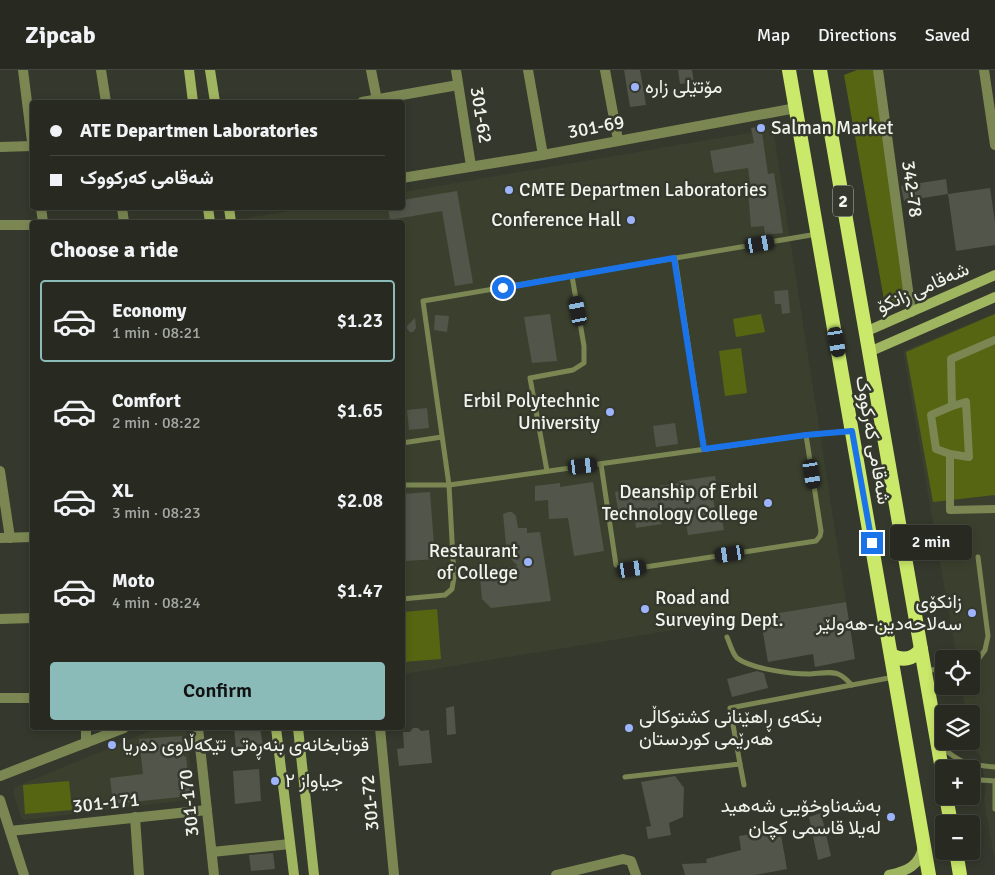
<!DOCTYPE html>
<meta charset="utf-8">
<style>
:root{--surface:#282a21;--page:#34362e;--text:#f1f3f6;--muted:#a5a7a5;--line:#44463f;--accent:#8bbbb9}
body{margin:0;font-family:Signika,Vazirmatn,sans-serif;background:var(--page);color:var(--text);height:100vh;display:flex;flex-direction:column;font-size:19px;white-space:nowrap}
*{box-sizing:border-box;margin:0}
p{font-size:16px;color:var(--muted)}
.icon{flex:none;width:28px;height:28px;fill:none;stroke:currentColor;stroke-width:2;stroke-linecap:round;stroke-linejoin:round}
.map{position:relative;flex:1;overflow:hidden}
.panel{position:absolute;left:30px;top:150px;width:375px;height:510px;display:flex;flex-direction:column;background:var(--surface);border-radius:5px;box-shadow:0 2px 8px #0003,0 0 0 1px var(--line)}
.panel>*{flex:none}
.banner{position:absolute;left:30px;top:30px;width:375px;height:110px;border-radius:5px;box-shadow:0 2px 8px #0003,0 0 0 1px var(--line);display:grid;align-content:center;height:110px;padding:0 20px;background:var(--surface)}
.controls{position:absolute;left:935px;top:580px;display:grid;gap:10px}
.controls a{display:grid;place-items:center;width:45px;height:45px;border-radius:5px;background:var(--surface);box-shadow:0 2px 8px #0003,0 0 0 1px var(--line);font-size:25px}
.end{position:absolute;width:22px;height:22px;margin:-11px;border:6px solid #1a73e8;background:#fff;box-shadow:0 0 0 2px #fff}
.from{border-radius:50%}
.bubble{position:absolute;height:35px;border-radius:5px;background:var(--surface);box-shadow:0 2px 8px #0003,0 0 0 1px var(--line);font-size:16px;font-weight:600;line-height:35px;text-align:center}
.car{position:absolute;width:15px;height:30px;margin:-15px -8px;border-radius:6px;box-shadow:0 0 4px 1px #0007;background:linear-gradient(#222 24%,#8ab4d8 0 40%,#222 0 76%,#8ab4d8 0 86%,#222 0)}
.banner b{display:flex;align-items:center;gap:18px;height:48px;font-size:19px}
.banner b+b{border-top:1px solid var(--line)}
.banner i{width:12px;height:12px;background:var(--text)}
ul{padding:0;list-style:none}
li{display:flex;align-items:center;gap:15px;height:82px;margin:0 10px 8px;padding:0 10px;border:2px solid transparent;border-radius:5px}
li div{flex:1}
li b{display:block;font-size:19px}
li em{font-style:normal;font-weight:600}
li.current{border-color:var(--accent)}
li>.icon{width:45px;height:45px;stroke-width:1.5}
h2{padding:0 20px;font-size:22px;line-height:60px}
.cta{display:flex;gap:10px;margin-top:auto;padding:10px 20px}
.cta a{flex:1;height:58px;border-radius:5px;background:var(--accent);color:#111;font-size:20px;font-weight:600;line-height:58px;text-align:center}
header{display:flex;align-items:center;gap:30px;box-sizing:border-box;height:70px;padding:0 25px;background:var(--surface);border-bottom:1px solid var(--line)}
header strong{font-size:24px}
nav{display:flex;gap:28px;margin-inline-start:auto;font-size:18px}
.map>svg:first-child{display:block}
</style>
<header>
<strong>Zipcab</strong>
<nav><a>Map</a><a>Directions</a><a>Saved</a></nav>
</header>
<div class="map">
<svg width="995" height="805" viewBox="0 0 995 805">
<rect width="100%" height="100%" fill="#35382c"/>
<g fill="#3b402e">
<polygon points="773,59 846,532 403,604 402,152 249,152 248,148 308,138 402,138 403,122"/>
<polygon points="995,243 995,792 984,730 986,717 980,684 972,680 971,671 971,644 966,644 962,616 971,616 971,589 957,589 903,281"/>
<polygon points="158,658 186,658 194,729 24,750 21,748 13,722 15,717"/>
</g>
<g fill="#556512">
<polygon points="857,0 875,0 908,234 886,241 844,5"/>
<polygon points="761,244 765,262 736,267 733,249"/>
<polygon points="995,244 995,425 933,432 906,282"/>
<polygon points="741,278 747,323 725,326 719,281"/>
<polygon points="437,539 441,589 403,592 403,542"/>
<polygon points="69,711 72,740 25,744 23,715"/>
</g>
<g fill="#525549">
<polygon points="624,0 640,0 646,35 630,37"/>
<polygon points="678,0 692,0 694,12 680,14"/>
<polygon points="761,56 768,104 774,103 783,163 765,165 764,156 751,157 748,120 751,120 748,98 714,103 710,81 754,73 751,58"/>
<polygon points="946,109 948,124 990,118 995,152 995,175 956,181 948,124 904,131 901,116"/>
<polygon points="457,121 473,213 455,216 442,141 390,150 388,138 402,138 402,130"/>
<polygon points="788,220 790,243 782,244 781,234 775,234 774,221"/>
<polygon points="550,244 557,291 532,293 524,247"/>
<polygon points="435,245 449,246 447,262 434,260"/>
<polygon points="415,248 416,258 413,262 410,262 407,259 407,256"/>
<polygon points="427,338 429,358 409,360 407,340"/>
<polygon points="675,353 678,374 656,377 653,356"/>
<polygon points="715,406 717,416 712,417 716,450 722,449 724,460 688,465 684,442 660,445 662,454 636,458 635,449 620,451 615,422 680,413 679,411"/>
<polygon points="593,412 604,481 574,486 568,448 549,449 548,430 535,431 535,416 560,413 560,417"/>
<polygon points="430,422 435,489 406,491 402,452 402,424"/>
<polygon points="508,442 512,442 516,446 518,458 527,458 527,463 540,462 551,531 491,538 482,529 480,508 486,500 518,496 507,485 503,444"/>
<polygon points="846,532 855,589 815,597 813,584 768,592 760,546"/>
<polygon points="757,601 764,603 768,618 732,627 727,609"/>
<polygon points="454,636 456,664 447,665 446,638"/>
<polygon points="234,658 260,658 263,676 236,679"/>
<polygon points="413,658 418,658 421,661 429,660 432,693 399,696 397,679 404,678 403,662 410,662"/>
<polygon points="182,666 184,687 186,686 190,726 113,734 110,708 143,704 139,669"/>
<polygon points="259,699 261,731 235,734 233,701"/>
<polygon points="675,706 684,718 683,747 669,753 671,765 648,769 646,757 651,756 641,712"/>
<polygon points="821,743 831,786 818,790 809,747"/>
<polygon points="780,759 787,799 755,805 685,805 682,794 707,793 706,789 741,780 739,766"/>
<polygon points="273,783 275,799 251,801 249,785"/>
</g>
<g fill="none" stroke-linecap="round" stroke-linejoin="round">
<g stroke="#7a8753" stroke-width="5">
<polyline points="675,188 704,379"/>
<polyline points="402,373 442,367"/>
<polyline points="601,394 616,495 622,499 632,499 816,471 820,466 821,461 806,365"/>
<polyline points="547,401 530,308 573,300 584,293 584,276 572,206"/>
<polyline points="402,415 449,415 806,365 852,361"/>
<polyline points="402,529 445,525 452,519 454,507 449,415 423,231 817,164"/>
<path d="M727,567C730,574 732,583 737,588C751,599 792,604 809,604C818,604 832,600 840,605C845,607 848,612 852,615"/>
<polyline points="971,592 977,591 985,580 988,566 978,487"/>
<polyline points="925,601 944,598"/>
<path d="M941,676C960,694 970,695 995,697"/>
<polyline points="740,694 744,715"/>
<polyline points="625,707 740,694 730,638 894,607"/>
<polyline points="995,711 995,739"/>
<polyline points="971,713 981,710 995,711"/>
</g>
<g stroke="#7a8753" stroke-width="8">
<polyline points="995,270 951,289 952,336 931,345 936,379 950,384 950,440 995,439"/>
<polyline points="950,384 969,387 966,332 952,336"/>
</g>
<g stroke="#7a8753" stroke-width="10">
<polyline points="23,0 32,72"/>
<polyline points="101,0 106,32"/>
<polyline points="371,0 377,30"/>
<polyline points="456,0 471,96"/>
<polyline points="528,0 543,85"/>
<polyline points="605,0 618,70"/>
<polyline points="878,0 911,242"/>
<polyline points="984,0 995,75"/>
<polyline points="362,32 458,15"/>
<polyline points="0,77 32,76"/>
<polyline points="402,108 543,85 796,38"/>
<polyline points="41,138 43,152"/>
<polyline points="122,138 124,152"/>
<polyline points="0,155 32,155"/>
<polyline points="0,401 10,468"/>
<polyline points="0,468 32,467"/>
<polyline points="0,549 32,548"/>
<polyline points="0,628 32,628"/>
<polyline points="86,658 86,673"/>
<polyline points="198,658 214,805"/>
<polyline points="380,658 394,805"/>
<polyline points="0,706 124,658"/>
<polyline points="0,730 24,805"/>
<polyline points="135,747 139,805"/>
<polyline points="10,761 207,740"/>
<polyline points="212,782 290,774"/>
<polyline points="556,805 623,789 631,791 636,805"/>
</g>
<g stroke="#a0b55f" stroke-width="10">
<polyline points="189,0 193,32"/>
<polyline points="210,0 215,32"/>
<polyline points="208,138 210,152"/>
<polyline points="229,138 231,152"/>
<polyline points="865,262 995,205"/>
<polyline points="869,282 995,227"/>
<polyline points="276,658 294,805"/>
<polyline points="298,658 314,805"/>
<path d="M889,805C907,801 920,796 923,776"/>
</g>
<g stroke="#cae86a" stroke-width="14">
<polyline points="789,0 929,805"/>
<polyline points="820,0 944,711"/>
<path d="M891,585C902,591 913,590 921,579"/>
<polyline points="946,726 951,754"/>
<polyline points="956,781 960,805"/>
</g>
</g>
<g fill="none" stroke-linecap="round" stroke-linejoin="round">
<polyline stroke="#1a73e8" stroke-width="6" points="503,218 674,188 704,379 806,365 852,361 872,473"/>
</g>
<g fill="#9db4fd" stroke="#35382c" stroke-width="2">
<circle cx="635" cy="17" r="5"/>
<circle cx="761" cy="58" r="5"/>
<circle cx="509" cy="120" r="5"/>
<circle cx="631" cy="150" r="5"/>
<circle cx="610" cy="342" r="5"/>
<circle cx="768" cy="433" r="5"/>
<circle cx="528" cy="492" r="5"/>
<circle cx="645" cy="539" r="5"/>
<circle cx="972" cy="543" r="5"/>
<circle cx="629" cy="658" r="5"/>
<circle cx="112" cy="675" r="5"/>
<circle cx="275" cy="711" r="5"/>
<circle cx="891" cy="747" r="5"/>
</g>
<g text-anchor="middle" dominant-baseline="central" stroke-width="5" stroke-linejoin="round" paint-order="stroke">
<rect fill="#35382c" stroke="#b9bcb2" stroke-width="1" x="833" y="115.5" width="20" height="31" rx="4"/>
<g font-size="18" font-weight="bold" fill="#f1f4ec">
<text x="843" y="131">2</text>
</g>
<g font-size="19" fill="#f1f4ec" stroke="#35382c" text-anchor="start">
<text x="645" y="17">مۆتێلی زارە</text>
<text x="771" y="58">Salman Market</text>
<text x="519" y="120">CMTE Departmen Laboratories</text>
<text x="621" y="150" text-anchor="end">Conference Hall</text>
<text x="600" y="331" text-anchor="end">Erbil Polytechnic<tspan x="600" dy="22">University</tspan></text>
<text x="758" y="422" text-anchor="end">Deanship of Erbil<tspan x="758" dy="22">Technology College</tspan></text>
<text x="518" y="481" text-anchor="end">Restaurant<tspan x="518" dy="22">of College</tspan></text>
<text x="655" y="528">Road and<tspan x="655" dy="22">Surveying Dept.</tspan></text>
<text x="962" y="532" text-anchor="end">زانکۆی<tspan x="962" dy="22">سەلاحەدین-هەولێر</tspan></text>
<text x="639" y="647">بنکەی ڕاهێنانی کشتوکاڵی<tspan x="639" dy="22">هەرێمی کوردستان</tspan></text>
<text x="122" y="675">قوتابخانەی بنەڕەتی تێکەڵاوی دەریا</text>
<text x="285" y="711">جیاواز ٢</text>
<text x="881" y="736" text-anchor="end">بەشەناوخۆیی شەهید<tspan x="881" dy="22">لەیلا قاسمی کچان</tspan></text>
</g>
<g font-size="19" fill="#f1f4ec" stroke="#35382c">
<text transform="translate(481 45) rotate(81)">301-62</text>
<text transform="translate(596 57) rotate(-11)">301-69</text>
<text transform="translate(912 119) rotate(82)">342-78</text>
<text transform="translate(923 218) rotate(-24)">شەقامی زانکۆ</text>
<text transform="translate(873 370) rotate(80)">شەقامی کەرکووک</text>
<text transform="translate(106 733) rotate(-6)">301-171</text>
<text transform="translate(189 733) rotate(-96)">301-170</text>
<text transform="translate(370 733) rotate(-95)">301-72</text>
</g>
</g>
</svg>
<div class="controls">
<a><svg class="icon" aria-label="locate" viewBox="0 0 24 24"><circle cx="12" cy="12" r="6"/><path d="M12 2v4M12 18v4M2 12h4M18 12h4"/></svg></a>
<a><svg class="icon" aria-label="layers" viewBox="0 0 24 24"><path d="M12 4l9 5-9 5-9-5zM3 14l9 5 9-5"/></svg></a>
<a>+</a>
<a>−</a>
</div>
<i class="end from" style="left:503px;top:218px"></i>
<i class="end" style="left:872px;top:473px"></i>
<div class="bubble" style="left:890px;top:455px;width:82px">2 min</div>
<i class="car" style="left:760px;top:174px;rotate:80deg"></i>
<i class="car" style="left:578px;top:241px;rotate:349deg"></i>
<i class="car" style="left:837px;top:272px;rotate:170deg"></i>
<i class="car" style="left:583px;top:396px;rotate:83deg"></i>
<i class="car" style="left:812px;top:404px;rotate:171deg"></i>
<i class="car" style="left:730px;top:484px;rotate:261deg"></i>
<i class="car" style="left:632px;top:499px;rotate:81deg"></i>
<div class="banner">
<b><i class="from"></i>ATE Departmen Laboratories</b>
<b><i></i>شەقامی کەرکووک</b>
</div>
<section class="panel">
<h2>Choose a ride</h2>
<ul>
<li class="current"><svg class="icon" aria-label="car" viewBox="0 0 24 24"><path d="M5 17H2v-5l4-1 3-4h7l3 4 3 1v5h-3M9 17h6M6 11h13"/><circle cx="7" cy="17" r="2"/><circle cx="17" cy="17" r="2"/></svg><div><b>Economy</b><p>1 min · 08:21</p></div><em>$1.23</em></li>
<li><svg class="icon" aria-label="car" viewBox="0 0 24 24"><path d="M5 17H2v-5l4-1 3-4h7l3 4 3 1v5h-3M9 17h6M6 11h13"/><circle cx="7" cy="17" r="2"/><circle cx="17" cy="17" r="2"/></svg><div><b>Comfort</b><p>2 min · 08:22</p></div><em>$1.65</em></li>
<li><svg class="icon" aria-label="car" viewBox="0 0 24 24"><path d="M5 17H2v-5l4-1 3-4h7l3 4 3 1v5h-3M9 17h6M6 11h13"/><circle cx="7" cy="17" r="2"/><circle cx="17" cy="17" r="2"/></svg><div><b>XL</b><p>3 min · 08:23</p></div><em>$2.08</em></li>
<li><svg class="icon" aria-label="car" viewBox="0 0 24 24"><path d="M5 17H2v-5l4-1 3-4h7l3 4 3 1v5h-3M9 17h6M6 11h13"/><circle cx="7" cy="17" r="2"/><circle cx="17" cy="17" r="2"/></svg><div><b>Moto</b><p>4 min · 08:24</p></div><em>$1.47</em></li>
</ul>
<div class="cta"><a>Confirm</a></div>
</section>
</div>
